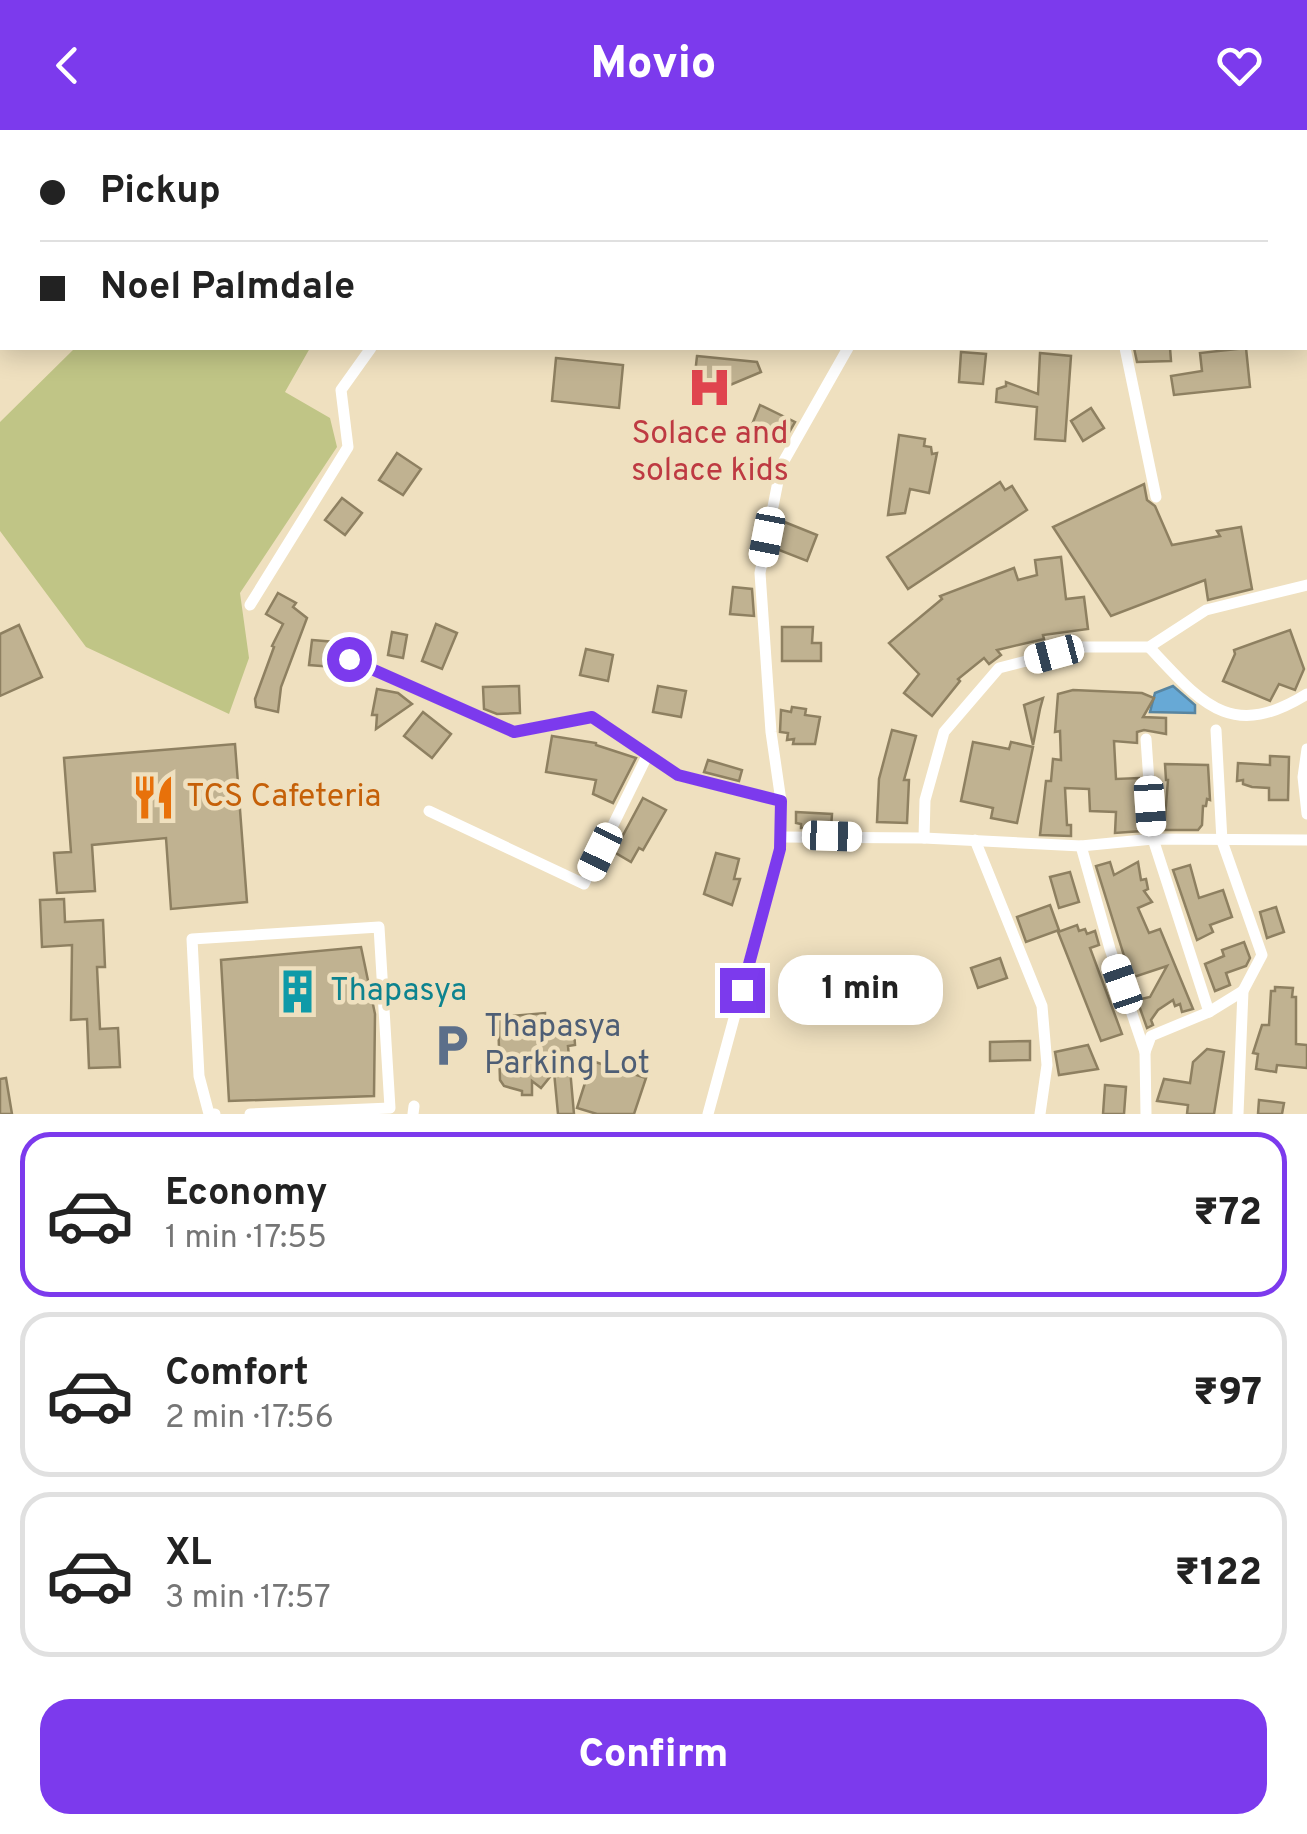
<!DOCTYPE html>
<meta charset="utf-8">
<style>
:root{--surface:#fff;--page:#f2f2f2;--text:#222;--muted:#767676;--line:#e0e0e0;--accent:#7c3aed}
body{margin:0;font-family:Overpass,sans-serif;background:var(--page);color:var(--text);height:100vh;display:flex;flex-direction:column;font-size:38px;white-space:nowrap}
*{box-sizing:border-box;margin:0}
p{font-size:32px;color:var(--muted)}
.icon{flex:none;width:55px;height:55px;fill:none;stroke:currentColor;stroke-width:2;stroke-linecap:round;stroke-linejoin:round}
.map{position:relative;height:984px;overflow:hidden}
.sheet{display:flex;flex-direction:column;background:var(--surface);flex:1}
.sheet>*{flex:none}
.banner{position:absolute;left:0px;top:0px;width:1308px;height:220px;box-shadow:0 5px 25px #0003;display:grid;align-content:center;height:220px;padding:0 40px;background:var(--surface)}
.end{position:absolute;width:45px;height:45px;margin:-22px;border:12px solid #7c3aed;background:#fff;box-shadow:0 0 0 5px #fff}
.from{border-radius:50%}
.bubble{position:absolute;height:70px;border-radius:30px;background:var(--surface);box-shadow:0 5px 25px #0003;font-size:32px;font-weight:800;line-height:70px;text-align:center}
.car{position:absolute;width:30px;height:60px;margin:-30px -15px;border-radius:12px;box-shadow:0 0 8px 2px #0007;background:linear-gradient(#fff 24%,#345 0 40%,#fff 0 76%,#345 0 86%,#fff 0)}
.banner b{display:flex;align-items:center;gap:35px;height:95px;font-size:38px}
.banner b+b{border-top:2px solid var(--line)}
.banner i{width:25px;height:25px;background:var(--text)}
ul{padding:18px 0 0;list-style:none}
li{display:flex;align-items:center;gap:30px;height:165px;margin:0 20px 15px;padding:0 20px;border:5px solid var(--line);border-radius:30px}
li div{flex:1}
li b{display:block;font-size:38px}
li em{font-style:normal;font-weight:800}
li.active{border-color:var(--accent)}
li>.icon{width:90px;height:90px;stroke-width:1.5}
.button{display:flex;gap:20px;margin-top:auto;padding:20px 40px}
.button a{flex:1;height:115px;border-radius:30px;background:var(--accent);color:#fff;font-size:40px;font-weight:800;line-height:115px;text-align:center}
header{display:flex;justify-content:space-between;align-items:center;height:130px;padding:0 40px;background:var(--accent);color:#fff;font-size:45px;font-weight:800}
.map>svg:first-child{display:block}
</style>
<header><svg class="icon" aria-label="back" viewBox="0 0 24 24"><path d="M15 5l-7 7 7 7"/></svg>Movio<svg class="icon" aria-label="heart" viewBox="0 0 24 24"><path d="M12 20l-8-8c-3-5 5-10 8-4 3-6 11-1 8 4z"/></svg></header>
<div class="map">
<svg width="1307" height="984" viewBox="0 0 1307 984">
<rect width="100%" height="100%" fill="#efe0bf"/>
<polygon fill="#c0c586" points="75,218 310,218 285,262 330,288 337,317 240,463 249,528 229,584 86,517 0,401 0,292"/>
<polygon fill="#67a9d6" stroke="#5885a0" stroke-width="2.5" points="1173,556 1195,575 1195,583 1150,582 1155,563"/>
<g fill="#c0b291" stroke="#8e8061" stroke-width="2.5">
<polygon points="1134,218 1170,218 1171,231 1137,232"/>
<polygon points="1246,218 1250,257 1174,265 1171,246 1202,241 1200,223"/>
<polygon points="961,222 986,224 983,254 959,252"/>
<polygon points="1040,223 1071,226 1065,311 1035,309 1037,277 996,272 997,259 1006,256 1006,252 1038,264"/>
<polygon points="697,226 757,232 761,242 692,271"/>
<polygon points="556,228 623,235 619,278 552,271"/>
<polygon points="760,275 795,292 783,313 749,302"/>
<polygon points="1091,278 1104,298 1083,311 1071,291"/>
<polygon points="899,305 925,309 924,316 931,317 932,324 937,323 929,363 910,359 905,383 888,385"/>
<polygon points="397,323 421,339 403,365 379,350"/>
<polygon points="1000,352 1005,360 1012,356 1027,380 908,459 887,427"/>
<polygon points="1144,354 1147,370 1155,376 1172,415 1220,406 1217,401 1241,397 1252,459 1208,470 1205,450 1111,486 1053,397"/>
<polygon points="342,368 362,383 345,405 325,390"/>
<polygon points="782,391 817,405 807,431 774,418"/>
<polygon points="1061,427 1066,469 1084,467 1088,499 1043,505 1044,509 997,520 1001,525 989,534 984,528 958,549 960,551 932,586 904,563 919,544 889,513 942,469 940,466 1014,438 1018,450 1037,445 1035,430"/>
<polygon points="733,457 752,459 754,486 730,484"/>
<polygon points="278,463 296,473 293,477 307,488 281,557 278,582 256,577 255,569 274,517 272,516 283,494 266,484"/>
<polygon points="436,494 457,503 442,539 422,531"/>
<polygon points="19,495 42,547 0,566 0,504"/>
<polygon points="782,497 813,497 812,513 821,513 821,531 782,531"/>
<polygon points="1290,500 1304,539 1295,560 1279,554 1270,571 1223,551 1235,524 1234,520"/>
<polygon points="392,502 407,505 403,528 388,525"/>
<polygon points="312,510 336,512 334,537 309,535"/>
<polygon points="586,519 613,525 608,551 580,545"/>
<polygon points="519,556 520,583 497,584 484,579 483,557"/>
<polygon points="658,556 686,561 681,587 653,582"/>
<polygon points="377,559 398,563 412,574 376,599 377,585 372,585"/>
<polygon points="1073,560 1142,563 1154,568 1143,587 1166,588 1166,604 1144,600 1137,602 1137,613 1114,611 1116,649 1139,648 1142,701 1115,703 1116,682 1090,681 1089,659 1065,658 1067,695 1071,695 1071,706 1040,705 1046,651 1051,651 1053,629 1061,630 1060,601 1055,602 1058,564"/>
<polygon points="1043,568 1040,579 1033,615 1024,575"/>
<polygon points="792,577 806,579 805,585 820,587 815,614 793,614 794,609 787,610 788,603 780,602 781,580 791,582"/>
<polygon points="423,582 451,604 432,628 404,606"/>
<polygon points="892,600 916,606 904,650 909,650 907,693 877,692 879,649"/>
<polygon points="552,606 596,613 596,615 636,628 613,673 593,664 596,650 546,642"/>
<polygon points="973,612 1009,619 1011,612 1033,617 1017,693 991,688 993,678 961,671"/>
<polygon points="235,614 247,772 171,779 166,708 92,715 95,761 57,763 54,723 71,722 64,628"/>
<polygon points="1270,626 1289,627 1288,670 1269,670 1269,658 1252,657 1243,654 1243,650 1237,651 1238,633 1270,635"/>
<polygon points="708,630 742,640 739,651 704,642"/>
<polygon points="1165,634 1208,635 1210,670 1207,669 1206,676 1203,676 1202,695 1198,700 1164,700 1168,650 1166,650"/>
<polygon points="643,668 666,680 643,720 639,718 631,732 614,722"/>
<polygon points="796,682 832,684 831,698 801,698 801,694 796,693"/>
<polygon points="716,723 739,729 734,749 740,749 732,775 704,764"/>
<polygon points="1110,732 1114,745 1138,732 1141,750 1146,749 1148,759 1144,761 1152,772 1138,778 1149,803 1160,799 1193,879 1182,882 1180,874 1175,876 1173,870 1158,880 1151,890 1153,895 1147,898 1137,870 1150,867 1167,836 1131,848 1096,736"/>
<polygon points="1190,735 1199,768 1223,760 1232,787 1210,795 1213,802 1197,810 1173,740"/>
<polygon points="1070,742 1079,772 1059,778 1050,747"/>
<polygon points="64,769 65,792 103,790 105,837 97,837 100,899 118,898 120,937 89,938 87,889 71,890 72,815 42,817 40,770"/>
<polygon points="1050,775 1059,800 1026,812 1017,787"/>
<polygon points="1276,777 1284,802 1267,808 1260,782"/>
<polygon points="1077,795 1079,801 1085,799 1087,804 1095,801 1099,815 1090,818 1122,904 1101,911 1058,802"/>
<polygon points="1244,812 1250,828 1246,836 1226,843 1230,855 1215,861 1205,834 1224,826 1222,820"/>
<polygon points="361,817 375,884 374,966 229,971 221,830"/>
<polygon points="1000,828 1007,848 978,858 971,838"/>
<polygon points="1275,857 1293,858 1292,867 1296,867 1296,914 1307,915 1307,938 1277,935 1276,942 1256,939 1258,924 1253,923 1262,895 1269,895 1271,861 1275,861"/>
<polygon points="545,883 545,887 574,899 575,915 568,916 574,984 558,984 554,942 541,958 532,951 532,965 522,965 522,961 504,956 500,950 498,887"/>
<polygon points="1030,911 1030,930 990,931 990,912"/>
<polygon points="1088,915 1098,939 1059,945 1055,922"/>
<polygon points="1207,919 1224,922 1214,984 1187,984 1188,975 1157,971 1164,949 1190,953 1193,932"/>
<polygon points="592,931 646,948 634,984 597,984 577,978"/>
<polygon points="6,948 12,984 0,984 0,949"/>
<polygon points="1105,955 1126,957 1124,984 1103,984"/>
<polygon points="1259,970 1284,973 1282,984 1258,984"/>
</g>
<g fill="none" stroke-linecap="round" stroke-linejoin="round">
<g stroke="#fff" stroke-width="11">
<polyline points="102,0 109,2"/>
<polyline points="565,0 565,2"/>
<polyline points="601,0 601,2"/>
<polyline points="742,0 743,2"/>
<polyline points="1066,0 1066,2"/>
<polyline points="363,2 364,0"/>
<polyline points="631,2 636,0"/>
<polyline points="905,2 906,0"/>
<polyline points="1230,2 1236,0"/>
<polyline points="1305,73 1307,72"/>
<polyline points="1125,218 1156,367"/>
<polyline points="250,475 348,317 341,260 371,218"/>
<path d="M1149,517C1201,572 1230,612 1307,564"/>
<polyline points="349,529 514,602 592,587 678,645 781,671"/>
<polyline points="1216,600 1222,711 1262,825 1243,861 1238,984"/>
<polyline points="1146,609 1153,709 1209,882"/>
<polyline points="1307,619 1303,647 1307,684"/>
<polyline points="429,681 584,754 648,624"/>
<polyline points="781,707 924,708 1081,716 1153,709 1307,710"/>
<polyline points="924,708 925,670 944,602 999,538 1081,517 1149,517 1206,480 1307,455"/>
<polyline points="975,710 1042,876 1047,935 1040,984"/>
<polyline points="1081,716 1110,819 1145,922 1146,984"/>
<polyline points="1145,922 1151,906 1209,882 1243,861"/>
<polyline points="215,984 209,984 199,946 192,809 379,797 390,978 250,984"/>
<polyline points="413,984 414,976"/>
<polyline points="708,984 780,719 781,671 771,602 760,443 781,336 848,218"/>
</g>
</g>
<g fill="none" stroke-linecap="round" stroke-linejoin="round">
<polyline stroke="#7c3aed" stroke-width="12" points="349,529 514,602 592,587 678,645 781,671 780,719 742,860"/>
</g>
<defs>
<symbol id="hospital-bare" viewBox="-9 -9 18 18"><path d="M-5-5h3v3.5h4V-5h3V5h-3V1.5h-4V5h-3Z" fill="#e0444e" stroke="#efe0bf" stroke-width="2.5" paint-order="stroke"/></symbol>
<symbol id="restaurant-bare" viewBox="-9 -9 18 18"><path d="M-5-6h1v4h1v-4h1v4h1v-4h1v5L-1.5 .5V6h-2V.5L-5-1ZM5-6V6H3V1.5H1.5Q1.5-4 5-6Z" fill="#e8710a" stroke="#efe0bf" stroke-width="2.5" paint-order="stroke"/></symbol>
<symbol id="building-bare" viewBox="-9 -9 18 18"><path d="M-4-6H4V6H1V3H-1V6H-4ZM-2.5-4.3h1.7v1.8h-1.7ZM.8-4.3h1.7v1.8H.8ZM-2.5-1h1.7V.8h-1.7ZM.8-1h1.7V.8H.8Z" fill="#0f9aa8" stroke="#efe0bf" stroke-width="2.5" paint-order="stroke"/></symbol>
<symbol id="parking-bare" viewBox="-9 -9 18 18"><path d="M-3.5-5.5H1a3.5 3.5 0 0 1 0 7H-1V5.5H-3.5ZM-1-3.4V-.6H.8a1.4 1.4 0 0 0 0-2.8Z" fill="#5c6f8a" stroke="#efe0bf" stroke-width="2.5" paint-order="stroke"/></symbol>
</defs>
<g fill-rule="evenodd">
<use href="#hospital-bare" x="678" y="226" width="63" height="63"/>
<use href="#restaurant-bare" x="122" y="636" width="63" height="63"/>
<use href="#building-bare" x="266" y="830" width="63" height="63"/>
<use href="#parking-bare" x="420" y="884" width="63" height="63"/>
</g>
<g text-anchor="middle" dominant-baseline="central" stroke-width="9" stroke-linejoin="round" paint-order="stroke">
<g font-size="32" fill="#be3a42" stroke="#efe0bf">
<text x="710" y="305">Solace and<tspan x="710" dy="37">solace kids</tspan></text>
</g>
<g font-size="32" fill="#c56008" stroke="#efe0bf" text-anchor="start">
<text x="186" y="668">TCS Cafeteria</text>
</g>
<g font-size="32" fill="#0d838f" stroke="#efe0bf" text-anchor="start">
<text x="330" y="862">Thapasya</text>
</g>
<g font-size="32" fill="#4e5e75" stroke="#efe0bf" text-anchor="start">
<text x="484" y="898">Thapasya<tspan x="484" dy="37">Parking Lot</tspan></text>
</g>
</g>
</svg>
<i class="end from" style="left:349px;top:529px"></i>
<i class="end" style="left:742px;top:860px"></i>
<div class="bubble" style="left:778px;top:825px;width:165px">1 min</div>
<i class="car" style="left:767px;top:407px;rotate:191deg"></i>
<i class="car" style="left:1054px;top:524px;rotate:255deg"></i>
<i class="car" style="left:1150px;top:676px;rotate:176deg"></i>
<i class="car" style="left:832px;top:706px;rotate:92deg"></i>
<i class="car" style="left:600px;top:722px;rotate:206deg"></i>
<i class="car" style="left:1122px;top:854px;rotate:341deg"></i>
<div class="banner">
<b><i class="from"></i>Pickup</b>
<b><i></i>Noel Palmdale</b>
</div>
</div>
<section class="sheet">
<ul>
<li class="active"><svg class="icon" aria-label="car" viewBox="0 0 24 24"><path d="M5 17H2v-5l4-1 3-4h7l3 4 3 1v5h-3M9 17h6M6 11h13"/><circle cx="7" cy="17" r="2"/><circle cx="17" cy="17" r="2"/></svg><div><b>Economy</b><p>1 min · 17:55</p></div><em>₹72</em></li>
<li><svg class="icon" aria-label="car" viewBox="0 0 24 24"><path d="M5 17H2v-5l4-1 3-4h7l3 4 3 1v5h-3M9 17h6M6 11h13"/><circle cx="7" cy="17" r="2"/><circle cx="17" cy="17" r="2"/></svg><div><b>Comfort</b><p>2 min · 17:56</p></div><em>₹97</em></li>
<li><svg class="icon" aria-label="car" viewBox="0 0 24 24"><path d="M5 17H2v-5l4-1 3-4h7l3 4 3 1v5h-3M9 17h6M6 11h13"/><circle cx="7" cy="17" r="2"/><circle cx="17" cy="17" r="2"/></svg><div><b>XL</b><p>3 min · 17:57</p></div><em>₹122</em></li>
</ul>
<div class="button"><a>Confirm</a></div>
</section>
